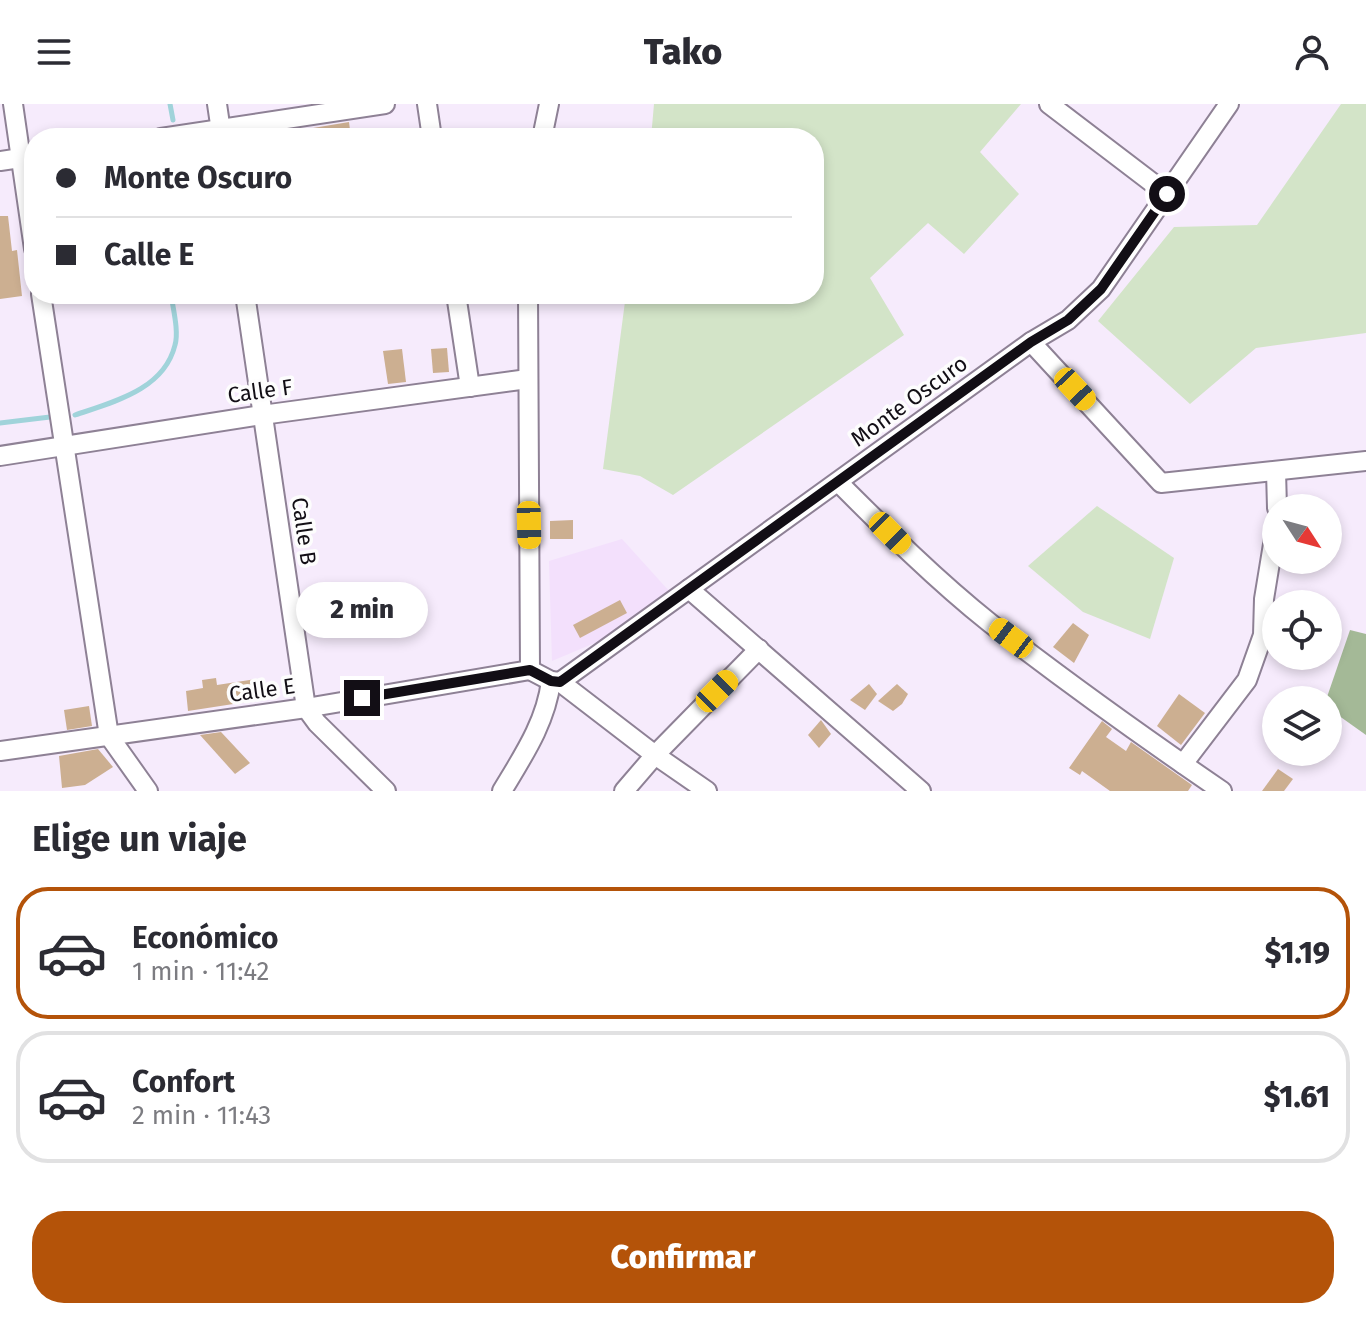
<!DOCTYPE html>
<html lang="es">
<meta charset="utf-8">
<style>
:root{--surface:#fff;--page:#f7f7f7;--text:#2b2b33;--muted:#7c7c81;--line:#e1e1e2;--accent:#b45309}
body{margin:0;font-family:"Fira Sans",sans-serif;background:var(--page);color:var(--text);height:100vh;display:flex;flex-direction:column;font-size:30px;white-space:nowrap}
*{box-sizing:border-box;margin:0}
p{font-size:26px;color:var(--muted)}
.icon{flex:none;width:44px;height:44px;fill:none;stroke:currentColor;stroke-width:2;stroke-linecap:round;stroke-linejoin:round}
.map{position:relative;height:687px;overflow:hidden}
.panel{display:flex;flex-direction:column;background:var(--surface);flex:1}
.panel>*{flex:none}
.hud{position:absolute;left:24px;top:24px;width:800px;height:176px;border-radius:32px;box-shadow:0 4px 12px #0003;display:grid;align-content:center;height:176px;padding:0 32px;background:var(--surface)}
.needle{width:52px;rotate:126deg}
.tools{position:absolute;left:1262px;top:390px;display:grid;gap:16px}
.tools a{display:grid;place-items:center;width:80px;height:80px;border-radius:50%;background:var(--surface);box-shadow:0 4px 12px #0003;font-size:40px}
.end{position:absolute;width:36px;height:36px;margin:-18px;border:10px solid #120e15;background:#fff;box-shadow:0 0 0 4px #fff}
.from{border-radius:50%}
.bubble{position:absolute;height:56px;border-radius:28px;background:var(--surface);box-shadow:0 4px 12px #0003;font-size:26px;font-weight:800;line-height:56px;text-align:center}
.car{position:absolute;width:24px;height:48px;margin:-24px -12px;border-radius:10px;box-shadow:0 0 6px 2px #0007;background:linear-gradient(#f5c518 24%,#345 0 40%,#f5c518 0 76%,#345 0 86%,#f5c518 0)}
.hud b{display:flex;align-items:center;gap:28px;height:76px;font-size:30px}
.hud b+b{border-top:2px solid var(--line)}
.hud i{width:20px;height:20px;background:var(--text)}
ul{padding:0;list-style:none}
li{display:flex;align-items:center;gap:24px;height:132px;margin:0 16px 12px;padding:0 16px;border:4px solid var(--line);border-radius:32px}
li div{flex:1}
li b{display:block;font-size:30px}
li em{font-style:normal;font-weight:800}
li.current{border-color:var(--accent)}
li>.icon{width:72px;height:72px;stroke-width:1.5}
h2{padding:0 32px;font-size:36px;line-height:96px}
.button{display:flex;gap:16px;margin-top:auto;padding:16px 32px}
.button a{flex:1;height:92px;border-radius:32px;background:var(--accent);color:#fff;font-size:32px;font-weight:800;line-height:92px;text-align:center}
header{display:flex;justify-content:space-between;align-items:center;height:104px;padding:0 32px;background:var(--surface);font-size:36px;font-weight:800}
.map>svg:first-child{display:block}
</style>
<header><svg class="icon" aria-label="menu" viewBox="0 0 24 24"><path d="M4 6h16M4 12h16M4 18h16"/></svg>Tako<svg class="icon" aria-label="person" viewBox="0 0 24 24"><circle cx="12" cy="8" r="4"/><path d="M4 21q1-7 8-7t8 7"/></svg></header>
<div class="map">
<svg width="1366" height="687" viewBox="0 0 1366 687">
<rect width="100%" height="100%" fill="#f6ebfc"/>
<polygon fill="#f3e0fc" points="622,435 669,487 609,533 552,557 549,457"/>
<g fill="#d3e4c8">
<polygon points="654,0 1021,0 980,48 1019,90 964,150 928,119 870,174 904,231 673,391 640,372 603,365 626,190 814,190 814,34 651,34"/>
<polygon points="1341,0 1366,0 1366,229 1256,244 1190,300 1098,217 1174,123 1257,121"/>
<polygon points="1097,402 1174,454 1150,535 1083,508 1028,462"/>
</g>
<polygon fill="#a4b997" points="1350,526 1366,530 1366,631 1328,604 1326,596"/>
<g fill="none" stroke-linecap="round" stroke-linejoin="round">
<g stroke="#a0d3da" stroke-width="5">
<polyline points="170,0 173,16"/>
<path d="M75,311C113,298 164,286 175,241C179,227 173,205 171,190"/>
<polyline points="0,319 50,313"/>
</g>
</g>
<g fill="#ccaf91">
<polygon points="349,18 351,34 301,34 301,26"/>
<polygon points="0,112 8,112 12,147 17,146 22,192 0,195"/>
<polygon points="447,244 449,268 433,269 431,245"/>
<polygon points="402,245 406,278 388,280 383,247"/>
<polygon points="573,416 573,435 550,435 550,417"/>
<polygon points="620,496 627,509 580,534 573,521"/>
<polygon points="1073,519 1089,531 1074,559 1053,543"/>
<polygon points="216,574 217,581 256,575 260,596 188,607 186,587 203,584 202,576"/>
<polygon points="869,580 877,590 865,606 850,596"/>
<polygon points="897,580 908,590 902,600 893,607 878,597"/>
<polygon points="1179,590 1205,609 1181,641 1157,622"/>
<polygon points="89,602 92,622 67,626 64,606"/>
<polygon points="821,616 831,630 819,644 808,631"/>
<polygon points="1102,617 1112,625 1106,633 1126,647 1131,638 1192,681 1188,687 1110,687 1082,667 1080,671 1069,664"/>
<polygon points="221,628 250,659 235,670 200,631"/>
<polygon points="98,645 113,663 85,681 62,684 59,652"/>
<polygon points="1278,665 1293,675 1284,687 1262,687"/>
</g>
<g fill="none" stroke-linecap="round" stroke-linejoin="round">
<defs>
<g id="street">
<polyline points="13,0 34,145"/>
<polyline points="217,0 222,34"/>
<polyline points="427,0 432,34"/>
<polyline points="1049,0 1167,90"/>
<polyline points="161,34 385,0"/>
<polyline points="542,34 549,0"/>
<polyline points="0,57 34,52"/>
<polyline points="41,190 109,632 148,687"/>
<polyline points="245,190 306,604 317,619 386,687"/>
<polyline points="456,190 470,283"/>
<polyline points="528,190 530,566"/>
<polyline points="1031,238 1161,379 1366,357"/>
<polyline points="0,352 262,311 528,275"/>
<polyline points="1276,367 1277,404"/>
<path d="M838,378C887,427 936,476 990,519C1065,577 1143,633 1222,687"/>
<polyline points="689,485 921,687"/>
<polyline points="530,566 551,577 560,578 655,651 707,687"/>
<polyline points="560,578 1031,238 1068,216 1101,185 1229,0"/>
<polyline points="0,647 306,604 530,566"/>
<polyline points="1183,660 1247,576 1263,531 1264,495 1276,422"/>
<path d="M502,687C523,652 546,618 551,577"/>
<polyline points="624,687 655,651 759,545"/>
</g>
</defs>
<use href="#street" stroke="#8e8195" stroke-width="22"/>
<use href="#street" stroke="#fff" stroke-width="18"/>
</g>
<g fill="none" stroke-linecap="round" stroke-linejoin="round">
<polyline stroke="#120e15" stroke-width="10" points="362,594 530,566 551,577 560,578 1031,238 1068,216 1101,185 1167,90"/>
</g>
<g text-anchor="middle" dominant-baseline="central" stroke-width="7" stroke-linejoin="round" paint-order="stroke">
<g font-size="22" fill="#120e15" stroke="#fdfdfd">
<text transform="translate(260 287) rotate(-8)">Calle F</text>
<text transform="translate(909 297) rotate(-36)">Monte Oscuro</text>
<text transform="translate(304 427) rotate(82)">Calle B</text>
<text transform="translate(262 586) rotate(-8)">Calle E</text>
</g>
</g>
</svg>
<div class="tools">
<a><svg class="needle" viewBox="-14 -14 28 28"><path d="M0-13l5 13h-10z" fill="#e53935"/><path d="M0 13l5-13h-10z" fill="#7c7c81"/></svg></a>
<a><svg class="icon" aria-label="locate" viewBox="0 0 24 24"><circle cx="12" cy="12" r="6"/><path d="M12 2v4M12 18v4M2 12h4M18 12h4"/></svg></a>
<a><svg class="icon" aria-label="layers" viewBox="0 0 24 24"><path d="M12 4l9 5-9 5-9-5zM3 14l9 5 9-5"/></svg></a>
</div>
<i class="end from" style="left:1167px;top:90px"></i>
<i class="end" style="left:362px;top:594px"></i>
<div class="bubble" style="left:296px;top:478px;width:132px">2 min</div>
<i class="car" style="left:1075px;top:285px;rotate:137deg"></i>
<i class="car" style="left:529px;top:421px;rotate:179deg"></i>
<i class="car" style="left:890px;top:429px;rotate:135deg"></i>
<i class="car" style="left:1011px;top:534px;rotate:307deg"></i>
<i class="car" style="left:717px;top:587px;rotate:45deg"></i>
<div class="hud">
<b><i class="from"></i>Monte Oscuro</b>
<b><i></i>Calle E</b>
</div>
</div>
<section class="panel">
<h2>Elige un viaje</h2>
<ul>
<li class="current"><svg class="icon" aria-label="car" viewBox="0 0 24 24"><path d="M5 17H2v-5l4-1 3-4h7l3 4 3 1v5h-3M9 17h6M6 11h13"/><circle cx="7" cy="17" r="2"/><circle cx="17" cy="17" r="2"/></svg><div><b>Económico</b><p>1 min · 11:42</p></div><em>$1.19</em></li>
<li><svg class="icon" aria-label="car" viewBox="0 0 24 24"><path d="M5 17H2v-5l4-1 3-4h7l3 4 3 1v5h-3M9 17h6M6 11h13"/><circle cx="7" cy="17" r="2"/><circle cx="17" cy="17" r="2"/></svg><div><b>Confort</b><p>2 min · 11:43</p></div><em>$1.61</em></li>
</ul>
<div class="button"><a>Confirmar</a></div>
</section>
